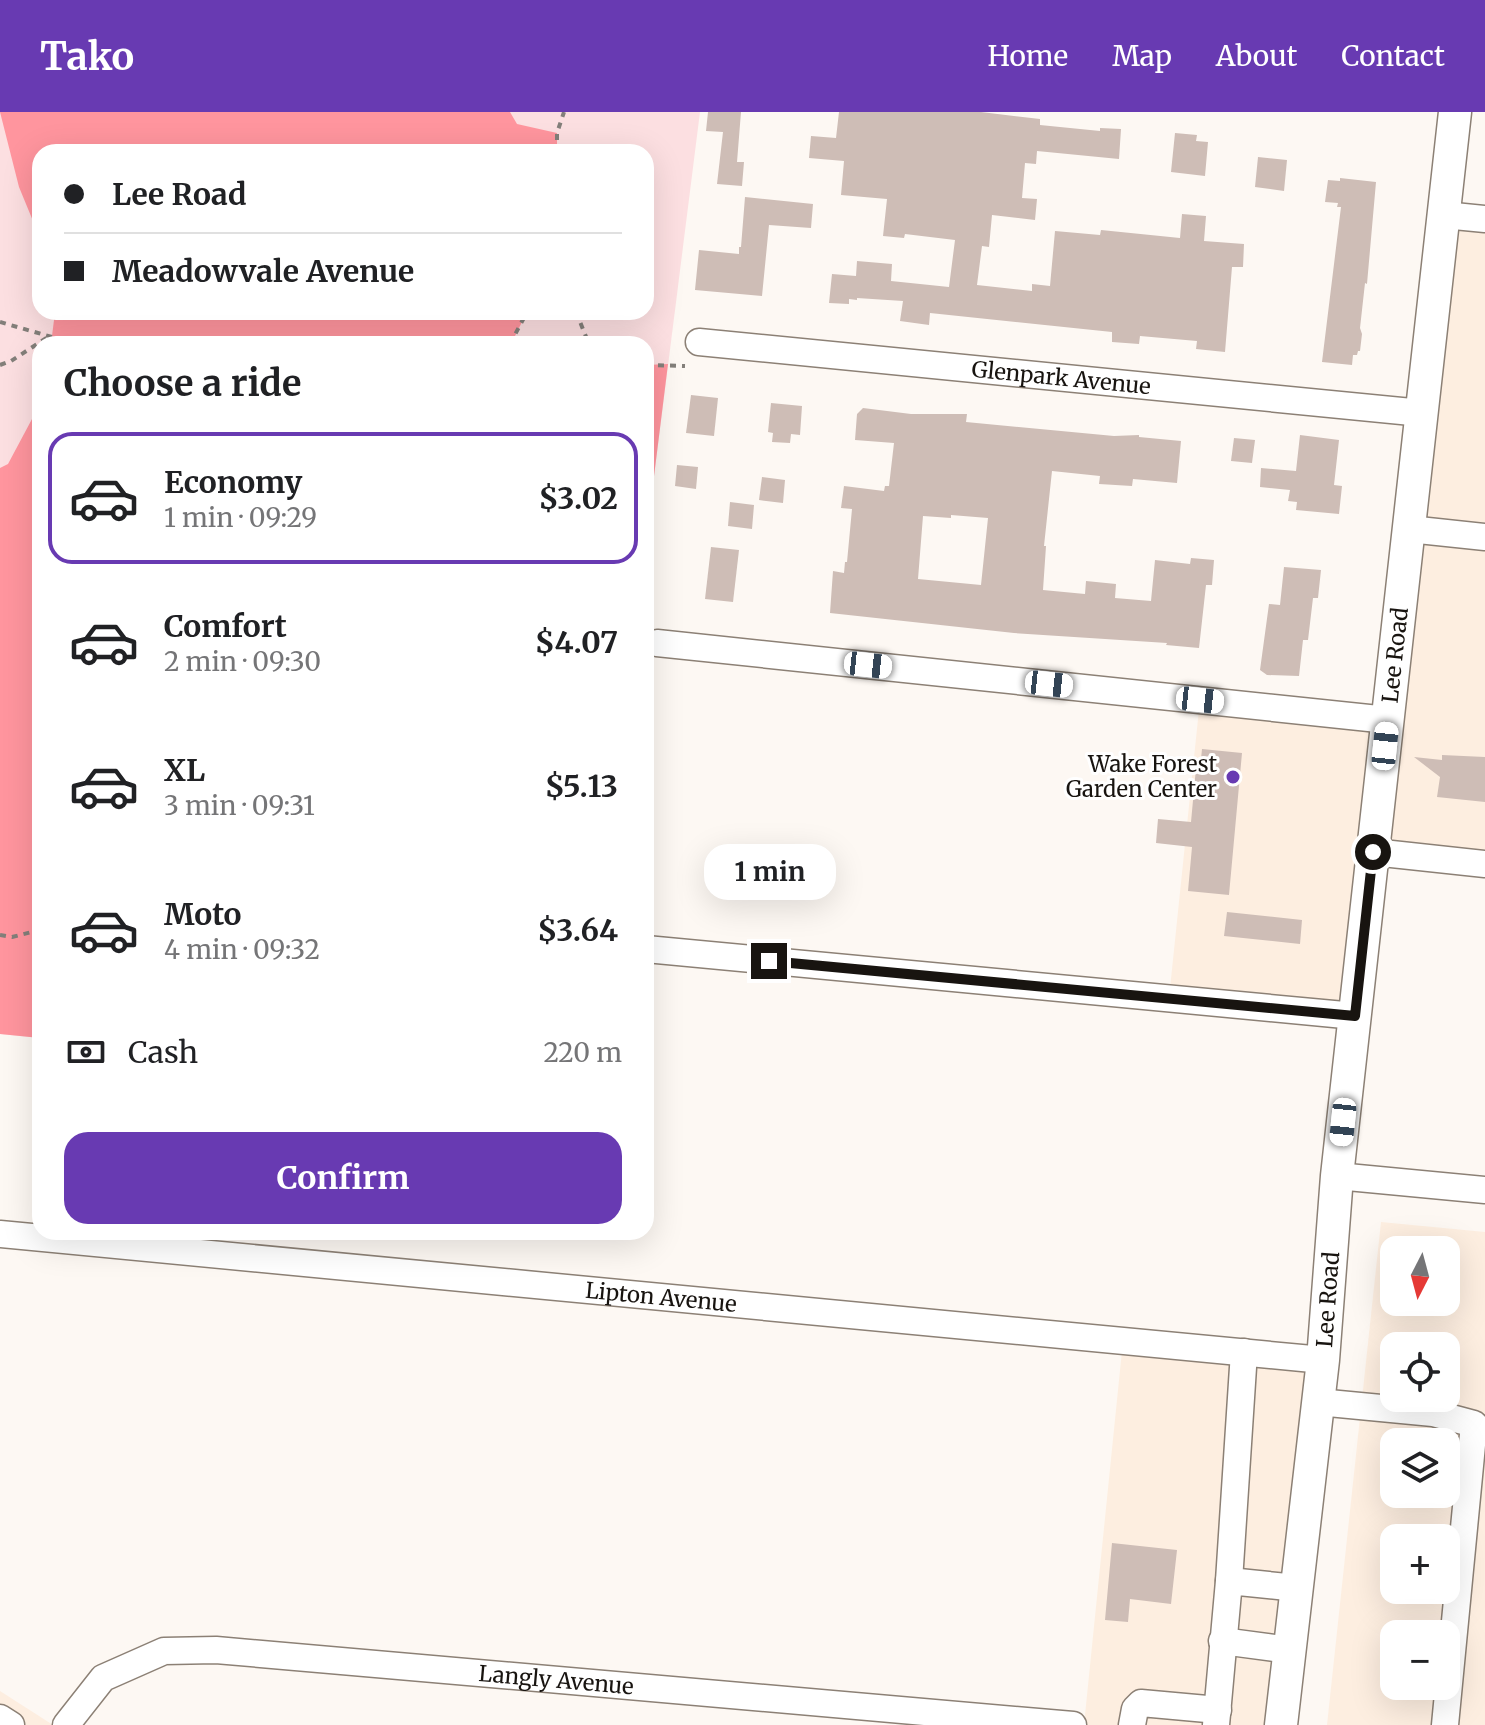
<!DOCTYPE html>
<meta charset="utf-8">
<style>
:root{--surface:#fff;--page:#f6f6f6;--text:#202124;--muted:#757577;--line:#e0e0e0;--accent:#683ab2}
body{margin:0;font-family:Merriweather,serif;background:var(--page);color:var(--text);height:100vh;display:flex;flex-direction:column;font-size:30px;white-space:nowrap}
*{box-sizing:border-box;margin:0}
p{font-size:26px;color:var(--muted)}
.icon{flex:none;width:44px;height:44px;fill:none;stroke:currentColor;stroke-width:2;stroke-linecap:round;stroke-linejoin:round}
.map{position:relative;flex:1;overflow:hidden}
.details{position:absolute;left:32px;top:224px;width:622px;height:904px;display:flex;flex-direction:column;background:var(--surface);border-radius:24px;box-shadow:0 8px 32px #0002}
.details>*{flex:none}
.top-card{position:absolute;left:32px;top:32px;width:622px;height:176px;border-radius:24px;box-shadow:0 8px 32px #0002;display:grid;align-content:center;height:176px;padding:0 32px;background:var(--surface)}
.needle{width:52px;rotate:186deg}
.controls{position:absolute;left:1380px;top:1124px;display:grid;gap:16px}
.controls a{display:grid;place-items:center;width:80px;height:80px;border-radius:16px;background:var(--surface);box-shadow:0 8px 32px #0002;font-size:40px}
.end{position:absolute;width:36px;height:36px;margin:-18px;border:10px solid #181410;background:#fff;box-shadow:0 0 0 4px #fff}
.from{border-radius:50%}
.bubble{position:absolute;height:56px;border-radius:24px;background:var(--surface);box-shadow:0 8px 32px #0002;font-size:26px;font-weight:700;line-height:56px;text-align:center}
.car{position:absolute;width:24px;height:48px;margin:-24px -12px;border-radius:10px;box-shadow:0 0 6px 2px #0007;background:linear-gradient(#fff 24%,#345 0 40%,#fff 0 76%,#345 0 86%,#fff 0)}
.top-card b{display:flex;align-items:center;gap:28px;height:76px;font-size:30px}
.top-card b+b{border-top:2px solid var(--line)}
.top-card i{width:20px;height:20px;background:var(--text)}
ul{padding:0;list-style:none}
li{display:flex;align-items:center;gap:24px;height:132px;margin:0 16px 12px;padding:0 16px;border:4px solid transparent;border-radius:24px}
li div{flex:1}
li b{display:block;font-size:30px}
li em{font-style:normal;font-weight:700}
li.on{border-color:var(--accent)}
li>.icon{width:72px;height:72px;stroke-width:1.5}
h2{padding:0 32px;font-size:36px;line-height:96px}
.pay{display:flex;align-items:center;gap:20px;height:88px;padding:0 32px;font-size:30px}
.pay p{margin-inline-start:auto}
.button{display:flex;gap:16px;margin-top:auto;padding:16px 32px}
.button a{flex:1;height:92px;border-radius:24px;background:var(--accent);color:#fff;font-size:32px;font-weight:700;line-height:92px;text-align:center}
header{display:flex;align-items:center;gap:48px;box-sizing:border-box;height:112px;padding:0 40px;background:var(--accent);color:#fff}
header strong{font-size:38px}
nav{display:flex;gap:44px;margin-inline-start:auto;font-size:28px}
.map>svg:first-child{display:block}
</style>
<header>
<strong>Tako</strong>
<nav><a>Home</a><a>Map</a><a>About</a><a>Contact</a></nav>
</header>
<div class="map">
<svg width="1485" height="1613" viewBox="0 0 1485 1613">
<rect width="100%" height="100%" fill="#fdf8f3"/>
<g fill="#fdeee0" fill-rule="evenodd">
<polygon points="1444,103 1485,107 1485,752 1373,740 1355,904 1169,886 1200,588 1387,608"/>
<path d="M1381,1110L1485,1120V1613H1327ZM1394,1138H1446V1190H1394ZM1394,1234H1446V1286H1394ZM1394,1330H1446V1382H1394ZM1394,1426H1446V1478H1394ZM1394,1522H1446V1574H1394Z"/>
<polygon points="1123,1229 1323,1248 1281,1613 1084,1613"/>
<polygon points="0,1579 53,1613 0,1613"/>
</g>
<path fill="#fcdfe1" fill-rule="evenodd" d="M0,0H700L646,428V232H40V926L0,922ZM40,40H646V200H40Z"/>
<g fill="#ff959e">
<polygon points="0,0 510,0 517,12 557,21 557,40 40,40 40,126 19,75"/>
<polygon points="55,200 527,200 511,232 552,232 51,232"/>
<polygon points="668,252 646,428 646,253"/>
<polygon points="40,292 40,926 0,922 0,356 8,352"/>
</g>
<g fill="#cebdb6" fill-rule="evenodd">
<polygon points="708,0 741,0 737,50 744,50 742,74 717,72 723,20 706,19"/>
<polygon points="839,0 981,0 1040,7 1040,13 1100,19 1100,16 1121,17 1119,47 1037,39 1036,52 1025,51 1022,86 1037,87 1035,108 992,103 989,135 982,134 977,173 1032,179 1032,172 1050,174 1055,119 1100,123 1101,118 1180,126 1182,102 1206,104 1204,129 1244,132 1243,155 1232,155 1225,240 1196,237 1197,229 1140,224 1139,232 1112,230 1112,220 930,201 929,213 900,209 903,189 857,186 857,188 849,187 849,192 829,191 832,162 856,164 857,149 892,152 891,169 949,175 955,128 905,122 904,126 883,124 887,87 841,83 844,49 809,46 811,24 836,26"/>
<polygon points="1175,21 1197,23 1196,29 1208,30 1205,64 1171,60"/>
<polygon points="1258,45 1287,48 1284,79 1255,75"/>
<polygon points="1340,66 1376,70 1367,172 1365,171 1360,216 1362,222 1360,239 1358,239 1357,243 1353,243 1352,253 1322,250 1341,95 1337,95 1338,91 1325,90 1328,68 1340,69"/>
<polygon points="745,85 813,92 811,116 769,113 762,184 695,178 699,138 739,142 739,135 741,135"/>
<polygon points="691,283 718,286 714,324 686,321"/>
<polygon points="771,291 802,294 800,323 791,322 790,331 772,330 773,321 768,320"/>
<path d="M863,296L911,302H967L966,310L1114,324L1139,323V325L1181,329L1177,371L1133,367L1132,374L1099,372L1100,364L1052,359L1044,434H1046L1043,478L1085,482L1086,469L1116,472L1115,486L1151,489L1155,448L1190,452L1191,446L1214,448L1212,473H1206L1199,536L1166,533L1167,531L1014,521L830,501L833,459L844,461L845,450H847L852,397L841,396L844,374L884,379L885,374H889L894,331L855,328L857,302ZM951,403L988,406L981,473L918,467L923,404L951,406Z"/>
<polygon points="1300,323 1339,328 1334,373 1342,374 1339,402 1296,398 1297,390 1288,389 1290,378 1260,375 1261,356 1296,359"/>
<polygon points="1234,326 1255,328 1252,351 1231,349"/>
<polygon points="677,353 698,355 696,377 675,374"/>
<polygon points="762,365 785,368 783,391 759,388"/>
<polygon points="730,390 754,393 752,417 728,414"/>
<polygon points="711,435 739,438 733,490 705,487"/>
<polygon points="1284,455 1321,458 1318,486 1313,486 1308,528 1303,528 1299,564 1267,563 1260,558 1269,492 1280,493"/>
<polygon points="1202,637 1242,641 1229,783 1188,779 1192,735 1156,731 1158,707 1191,710 1196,656 1200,657"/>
<polygon points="1442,643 1485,645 1485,690 1437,685 1440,665 1414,645 1442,648"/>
<polygon points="1227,800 1302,808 1300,832 1224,824"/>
<polygon points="1112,1431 1177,1438 1171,1492 1130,1487 1128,1510 1105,1508"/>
</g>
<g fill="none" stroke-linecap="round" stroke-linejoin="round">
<defs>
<g id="minor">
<polyline points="1444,103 1485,107"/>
<path id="s1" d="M699,230L1422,301"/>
<polyline points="1409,417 1485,425"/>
<polyline points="657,531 1388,608"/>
<polyline points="1373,740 1485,752"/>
<polyline points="646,837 1355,904"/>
<polyline points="1337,1064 1485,1078"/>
<path id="s2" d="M0,1122L1323,1248"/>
<polyline points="1318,1290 1433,1301 1474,1312 1445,1613"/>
<polyline points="1229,1469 1244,1240"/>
<polyline points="1222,1529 1289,1538"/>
<polyline points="0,1606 11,1613"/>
<path id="s3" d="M66,1613L103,1566L164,1539L216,1538L1073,1613"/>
<polyline points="1132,1613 1135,1597 1141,1591 1218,1598"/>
<polyline points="1216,1613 1229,1469 1297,1476"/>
</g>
<g id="major">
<path id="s4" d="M1281,1613L1323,1248L1337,1064L1455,0"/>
</g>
</defs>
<use href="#minor" stroke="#8c8075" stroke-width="29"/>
<use href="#major" stroke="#8c8075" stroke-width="35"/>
<g stroke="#837f7a" stroke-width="4" stroke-dasharray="6 6" stroke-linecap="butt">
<polyline points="557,40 557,21 564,0"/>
<polyline points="576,200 589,232"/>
<polyline points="0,210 69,230 98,232"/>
<polyline points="510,232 552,232"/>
<polyline points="510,232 527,200"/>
<polyline points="0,253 11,249 48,225"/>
<polyline points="646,253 685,254"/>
<polyline points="0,823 12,825 40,818"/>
</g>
<use href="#minor" stroke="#fff" stroke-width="26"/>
<use href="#major" stroke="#fff" stroke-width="32"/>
</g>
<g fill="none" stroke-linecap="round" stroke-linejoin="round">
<polyline stroke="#181410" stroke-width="10" points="769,849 1355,904 1373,740"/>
</g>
<circle fill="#683ab2" stroke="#fff" stroke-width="3" cx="1233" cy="665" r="8"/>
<g text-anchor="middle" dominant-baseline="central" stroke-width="6" stroke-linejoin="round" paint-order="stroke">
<g font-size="22" fill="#181410" stroke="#fff">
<text stroke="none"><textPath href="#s1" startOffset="364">Glenpark Avenue</textPath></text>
<text stroke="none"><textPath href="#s4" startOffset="1076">Lee Road</textPath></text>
<text stroke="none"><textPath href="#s2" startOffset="664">Lipton Avenue</textPath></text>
<text stroke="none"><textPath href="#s4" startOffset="428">Lee Road</textPath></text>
<text stroke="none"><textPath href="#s3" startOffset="520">Langly Avenue</textPath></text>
</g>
<g font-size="22" fill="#181410" stroke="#fff" text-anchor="end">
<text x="1217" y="652">Wake Forest<tspan x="1217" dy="25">Garden Center</tspan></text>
</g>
</g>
</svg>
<div class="controls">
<a><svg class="needle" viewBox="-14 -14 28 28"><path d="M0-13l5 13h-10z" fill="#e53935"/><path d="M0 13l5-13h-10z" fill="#757577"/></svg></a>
<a><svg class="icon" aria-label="locate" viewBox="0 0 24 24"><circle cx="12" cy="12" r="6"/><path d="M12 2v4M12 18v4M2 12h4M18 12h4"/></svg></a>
<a><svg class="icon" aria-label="layers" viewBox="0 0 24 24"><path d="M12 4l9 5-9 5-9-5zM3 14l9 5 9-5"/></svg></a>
<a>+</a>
<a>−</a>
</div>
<i class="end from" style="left:1373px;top:740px"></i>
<i class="end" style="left:769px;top:849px"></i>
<div class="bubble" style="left:704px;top:732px;width:132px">1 min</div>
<i class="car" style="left:868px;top:553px;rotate:96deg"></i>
<i class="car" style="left:1049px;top:572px;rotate:96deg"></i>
<i class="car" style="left:1200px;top:588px;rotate:96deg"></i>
<i class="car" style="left:1385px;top:634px;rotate:6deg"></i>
<i class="car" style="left:1343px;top:1010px;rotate:186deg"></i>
<div class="top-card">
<b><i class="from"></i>Lee Road</b>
<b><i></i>Meadowvale Avenue</b>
</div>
<section class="details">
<h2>Choose a ride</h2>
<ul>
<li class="on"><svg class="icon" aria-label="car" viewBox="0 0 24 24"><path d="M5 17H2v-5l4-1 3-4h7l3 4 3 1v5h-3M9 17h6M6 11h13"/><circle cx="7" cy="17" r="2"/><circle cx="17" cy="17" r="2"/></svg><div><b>Economy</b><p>1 min · 09:29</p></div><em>$3.02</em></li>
<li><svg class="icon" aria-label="car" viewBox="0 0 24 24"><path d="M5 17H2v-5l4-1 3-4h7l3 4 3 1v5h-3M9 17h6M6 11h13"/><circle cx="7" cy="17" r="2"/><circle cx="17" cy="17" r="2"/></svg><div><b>Comfort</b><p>2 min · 09:30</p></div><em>$4.07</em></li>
<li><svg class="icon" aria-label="car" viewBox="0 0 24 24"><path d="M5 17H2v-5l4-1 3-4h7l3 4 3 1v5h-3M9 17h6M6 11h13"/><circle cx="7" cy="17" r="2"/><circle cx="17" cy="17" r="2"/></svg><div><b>XL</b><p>3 min · 09:31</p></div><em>$5.13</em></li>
<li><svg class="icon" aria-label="car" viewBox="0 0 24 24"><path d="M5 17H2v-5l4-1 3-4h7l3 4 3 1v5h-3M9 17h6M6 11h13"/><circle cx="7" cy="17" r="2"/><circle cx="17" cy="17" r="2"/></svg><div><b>Moto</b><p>4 min · 09:32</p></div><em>$3.64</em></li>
</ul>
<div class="pay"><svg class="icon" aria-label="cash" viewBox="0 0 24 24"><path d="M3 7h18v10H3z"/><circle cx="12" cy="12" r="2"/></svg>Cash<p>220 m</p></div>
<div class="button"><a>Confirm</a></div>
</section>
</div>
